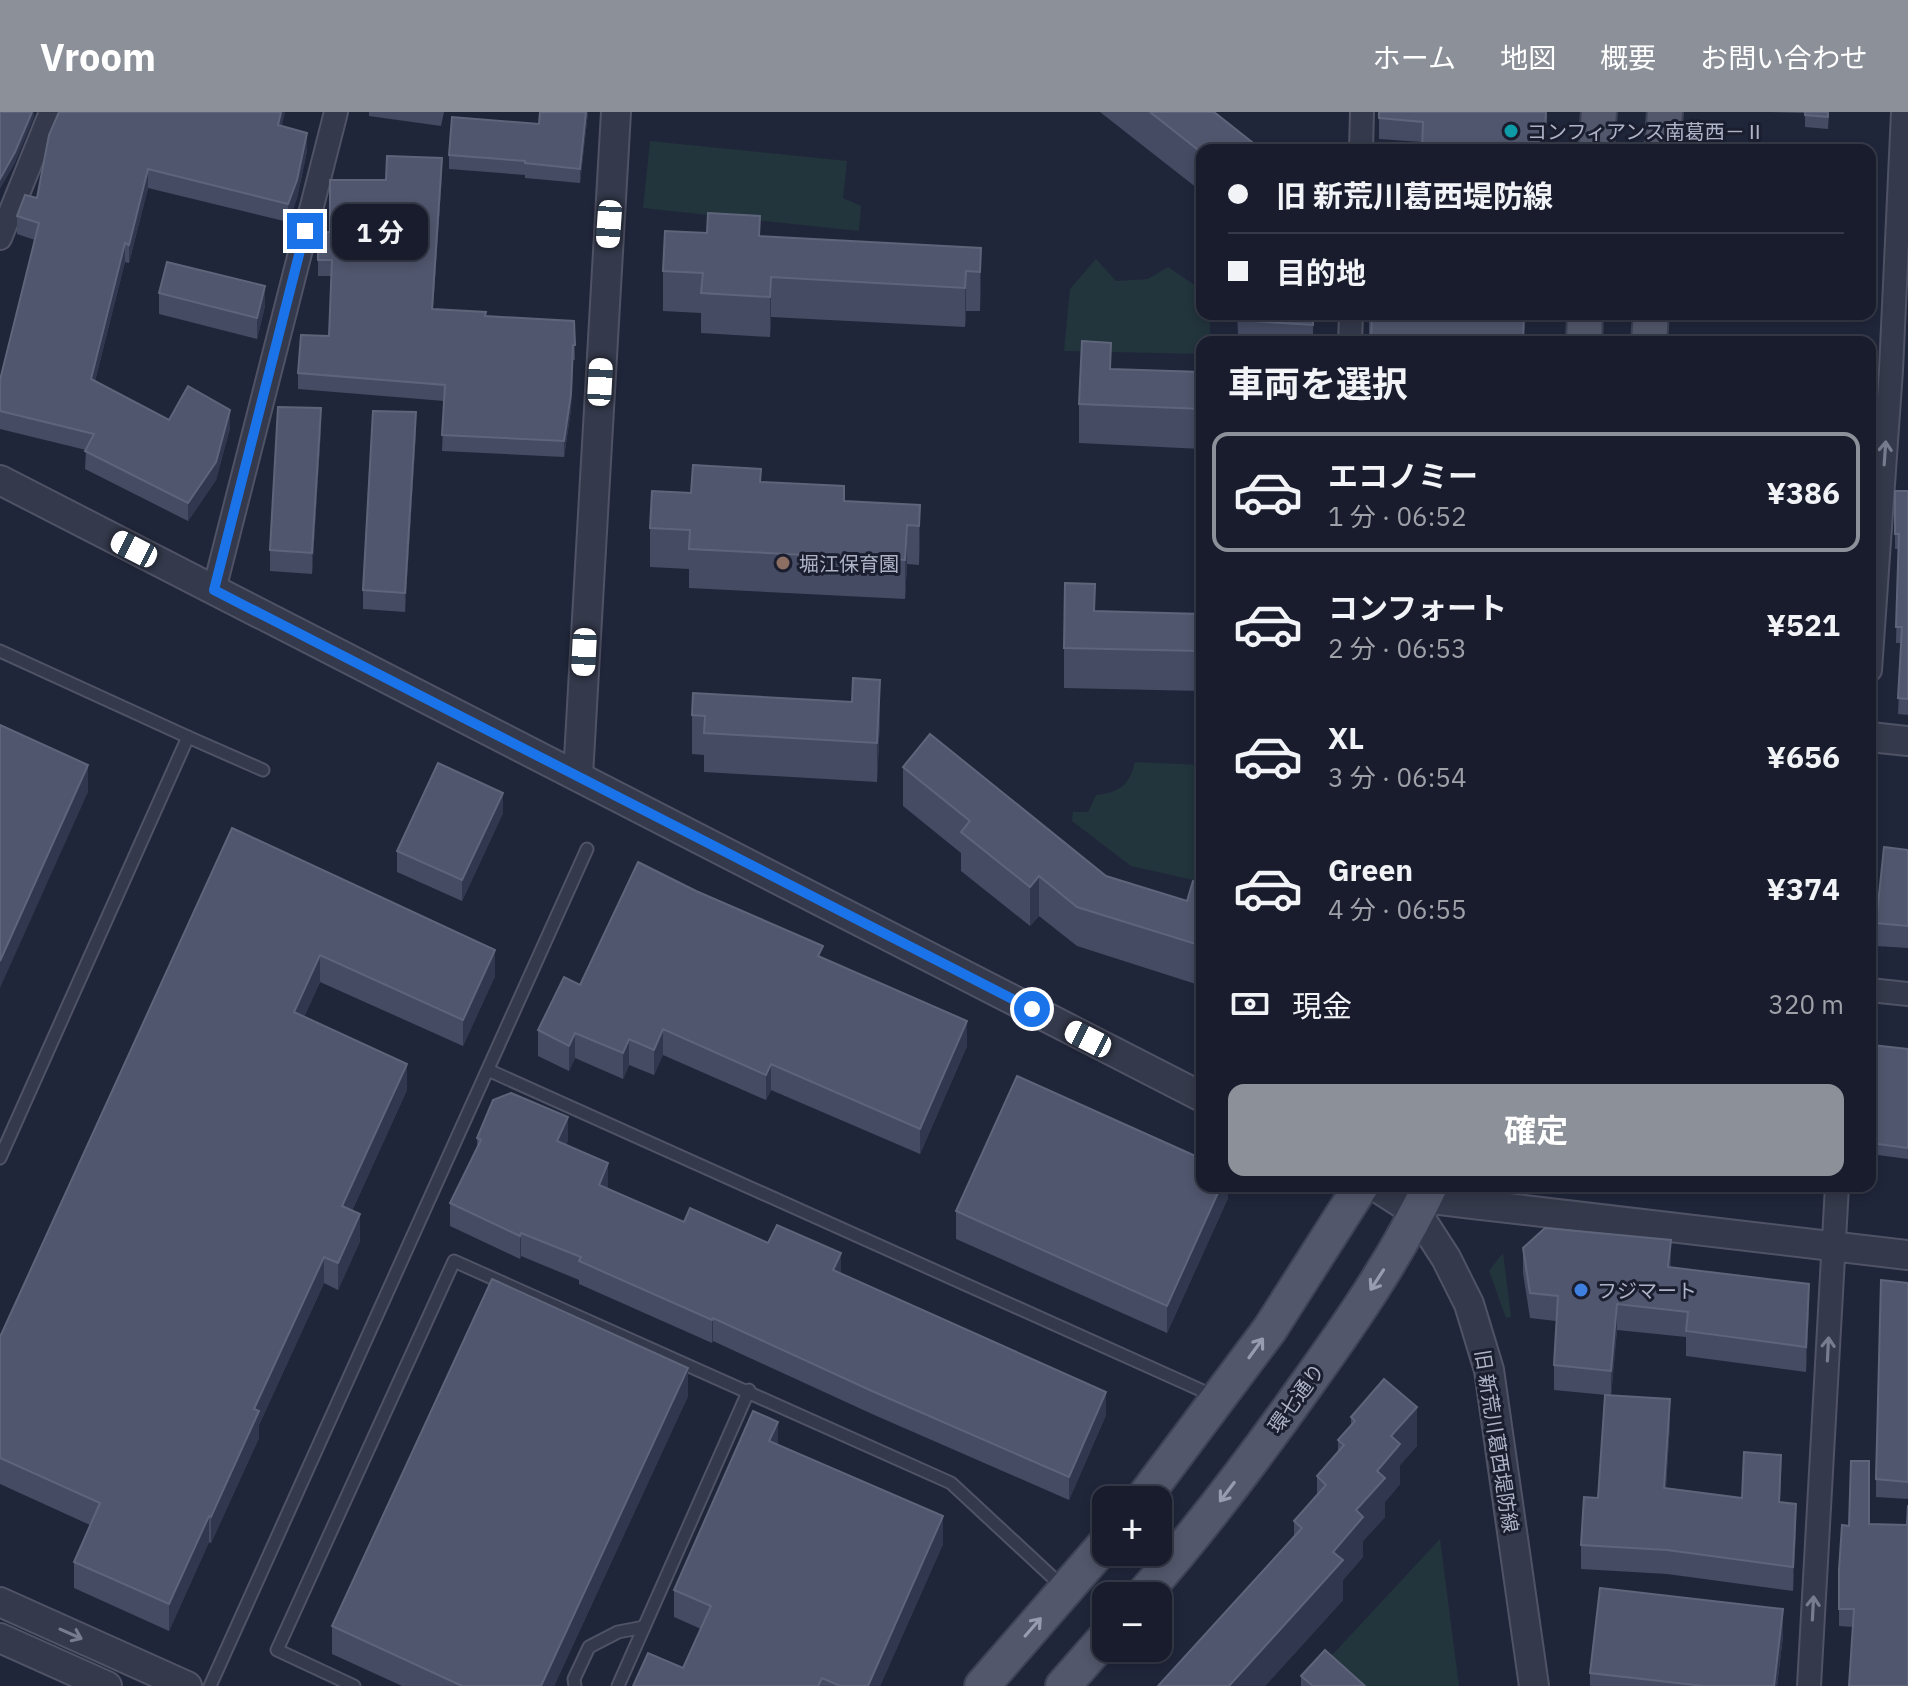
<!DOCTYPE html>
<html lang="ja">
<meta charset="utf-8">
<style>
:root{--surface:#181c2c;--page:#212534;--text:#f1f3f6;--muted:#9fa1a9;--line:#363a48;--accent:#8c9099}
body{margin:0;font-family:"IBM Plex Sans","Noto Sans JP",sans-serif;background:var(--page);color:var(--text);height:100vh;display:flex;flex-direction:column;font-size:30px;white-space:nowrap}
*{box-sizing:border-box;margin:0}
p{font-size:26px;color:var(--muted)}
.icon{flex:none;width:44px;height:44px;fill:none;stroke:currentColor;stroke-width:2;stroke-linecap:round;stroke-linejoin:round}
.map{position:relative;flex:1;overflow:hidden}
.side{position:absolute;left:1196px;top:224px;width:680px;height:856px;display:flex;flex-direction:column;background:var(--surface);border-radius:16px;box-shadow:0 4px 12px #0003,0 0 0 2px var(--line)}
.side>*{flex:none}
.top-card{position:absolute;left:1196px;top:32px;width:680px;height:176px;border-radius:16px;box-shadow:0 4px 12px #0003,0 0 0 2px var(--line);display:grid;align-content:center;height:176px;padding:0 32px;background:var(--surface)}
.fabs{position:absolute;left:1092px;top:1374px;display:grid;gap:16px}
.fabs a{display:grid;place-items:center;width:80px;height:80px;border-radius:16px;background:var(--surface);box-shadow:0 4px 12px #0003,0 0 0 2px var(--line);font-size:40px}
.end{position:absolute;width:36px;height:36px;margin:-18px;border:10px solid #1a73e8;background:#fff;box-shadow:0 0 0 4px #fff}
.from{border-radius:50%}
.bubble{position:absolute;height:56px;border-radius:16px;background:var(--surface);box-shadow:0 4px 12px #0003,0 0 0 2px var(--line);font-size:26px;font-weight:700;line-height:56px;text-align:center}
.car{position:absolute;width:24px;height:48px;margin:-24px -12px;border-radius:10px;box-shadow:0 0 6px 2px #0007;background:linear-gradient(#fff 24%,#345 0 40%,#fff 0 76%,#345 0 86%,#fff 0)}
.top-card b{display:flex;align-items:center;gap:28px;height:76px;font-size:30px}
.top-card b+b{border-top:2px solid var(--line)}
.top-card i{width:20px;height:20px;background:var(--text)}
ul{padding:0;list-style:none}
li{display:flex;align-items:center;gap:24px;height:120px;margin:0 16px 12px;padding:0 16px;border:4px solid transparent;border-radius:16px}
li div{flex:1}
li b{display:block;font-size:30px}
li em{font-style:normal;font-weight:700}
li.current{border-color:var(--accent)}
li>.icon{width:72px;height:72px;stroke-width:1.5}
h2{padding:0 32px;font-size:36px;line-height:96px}
.pay{display:flex;align-items:center;gap:20px;height:88px;padding:0 32px;font-size:30px}
.pay p{margin-inline-start:auto}
.action{display:flex;gap:16px;margin-top:auto;padding:16px 32px}
.action a{flex:1;height:92px;border-radius:16px;background:var(--accent);color:#fff;font-size:32px;font-weight:700;line-height:92px;text-align:center}
header{display:flex;align-items:center;gap:48px;box-sizing:border-box;height:112px;padding:0 40px;background:var(--accent);color:#fff}
header strong{font-size:38px}
nav{display:flex;gap:44px;margin-inline-start:auto;font-size:28px}
.map>svg:first-child{display:block}
</style>
<header>
<strong>Vroom</strong>
<nav><a>ホーム</a><a>地図</a><a>概要</a><a>お問い合わせ</a></nav>
</header>
<div class="map">
<svg width="1908" height="1574" viewBox="0 0 1908 1574">
<rect width="100%" height="100%" fill="#20263a"/>
<g fill="#22343c">
<polygon points="650,29 847,49 843,86 861,94 859,119 643,96"/>
<polygon points="1096,147 1116,169 1148,167 1168,155 1202,178 1202,202 1210,202 1210,230 1202,230 1202,242 1064,239 1070,177"/>
<path d="M1135,650L1202,653V770L1131,754L1072,709L1073,700H1088L1096,683C1120,680 1129,674 1135,650Z"/>
<polygon points="1503,1141 1511,1205 1506,1206 1489,1159"/>
<polygon points="1440,1427 1459,1574 1343,1574 1321,1555"/>
</g>
<g fill="none" stroke-linecap="round" stroke-linejoin="round">
<defs>
<g id="service">
<polyline points="0,539 188,625 0,1046"/>
<polyline points="188,625 263,658"/>
<polyline points="488,958 1214,1284"/>
<polyline points="210,1574 587,737"/>
<polyline points="354,1574 277,1538 454,1149 951,1371 1063,1475"/>
<polyline points="575,1574 574,1567 589,1535 618,1520 644,1515"/>
<polyline points="618,1574 749,1278"/>
</g>
<g id="minor">
<polyline points="1361,38 1362,0"/>
<polyline points="0,126 51,0"/>
<polyline points="1350,230 1351,202"/>
<polyline points="214,478 336,0"/>
<polyline points="1870,558 1891,258 1903,0"/>
<polyline points="1870,878 1908,882"/>
<polyline points="1809,1574 1837,1074"/>
</g>
<g id="tertiary">
<polyline points="0,368 1202,985"/>
<polyline points="1870,625 1908,629"/>
<polyline points="578,664 616,0"/>
<polyline points="1375,1074 1417,1101 1446,1146 1469,1192 1489,1258 1534,1574"/>
<polyline points="1405,1080 1424,1086 1473,1092 1908,1143"/>
<polyline points="0,1490 187,1574"/>
<polyline points="0,1526 107,1574"/>
</g>
<g id="primary">
<polyline points="1596,38 1599,0"/>
<polyline points="1662,38 1665,0"/>
<polyline points="1584,230 1585,202"/>
<polyline points="1649,230 1651,202"/>
<polyline points="1142,1388 1270,1217 1361,1074"/>
<path d="M1142,1484C1200,1418 1253,1348 1304,1276C1350,1212 1396,1146 1430,1074"/>
<polyline points="982,1574 1106,1431"/>
<polyline points="1063,1574 1106,1525"/>
</g>
</defs>
<use href="#service" stroke="#4f5365" stroke-width="15"/>
<use href="#minor" stroke="#4f5365" stroke-width="26"/>
<use href="#tertiary" stroke="#4f5365" stroke-width="32"/>
<use href="#primary" stroke="#3d4254" stroke-width="38"/>
<use href="#service" stroke="#34394b" stroke-width="11"/>
<use href="#minor" stroke="#34394b" stroke-width="22"/>
<use href="#tertiary" stroke="#34394b" stroke-width="28"/>
<use href="#primary" stroke="#52576b" stroke-width="34"/>
</g>
<g fill="#444b63">
<polygon points="369,0 444,0 441,14 369,4"/>
<polygon points="588,0 580,71 525,66 525,63 449,57 449,43 539,12"/>
<polygon points="1100,0 1214,0 1202,38 1202,80"/>
<polygon points="1379,0 1547,0 1545,38 1422,38 1422,30 1379,27"/>
<polygon points="1770,0 1829,0 1828,17 1805,15 1805,1"/>
<polygon points="282,14 307,39 297,86 288,110 148,76 129,151 125,150 95,269 169,308 230,316 216,368 188,409 85,357 86,338 0,317 0,268 35,128 17,122 17,104 37,86"/>
<polygon points="442,62 433,197 486,204 574,209 575,248 573,248 571,298 564,345 442,339 444,289 298,277 298,261 329,224 331,164 318,164 318,120 330,120 386,68"/>
<polygon points="1870,89 1876,110 1873,150 1870,150"/>
<polygon points="760,124 981,136 980,199 966,199 965,215 771,205 770,225 701,221 701,201 663,199 663,159"/>
<polygon points="159,181 265,194 257,227 159,202"/>
<polygon points="1237,202 1313,202 1313,227 1238,222"/>
<polygon points="1369,202 1473,202 1524,230 1371,230 1371,222 1369,222"/>
<polygon points="1111,257 1202,260 1202,337 1079,331 1079,292"/>
<polygon points="321,317 312,462 270,459 270,438"/>
<polygon points="416,320 405,500 363,497 363,478"/>
<polygon points="761,370 844,389 920,393 919,453 907,452 905,487 689,476 689,457 650,455 650,416 691,381"/>
<polygon points="1895,379 1908,379 1908,603 1898,602 1901,531 1896,531 1898,437 1895,437"/>
<polygon points="1095,499 1202,502 1202,579 1064,576 1064,536"/>
<polygon points="692,603 880,607 877,670 704,660 704,643 692,642"/>
<polygon points="903,655 1106,764 1187,789 1202,772 1202,874 1077,834 1039,804 1030,814 961,759 961,741 903,694"/>
<polygon points="503,701 462,789 397,760 397,739"/>
<polygon points="232,716 495,864 463,934 320,870 304,905 407,978 352,1099 360,1129 338,1178 324,1171 259,1313 259,1326 211,1431 209,1430 169,1519 74,1476 74,1450 90,1413 0,1372 0,1225"/>
<polygon points="1908,738 1908,836 1876,834 1876,811"/>
<polygon points="823,846 967,934 920,1042 771,978 766,988 663,943 654,963 629,953 623,967 575,946 569,959 538,944 538,918 580,873"/>
<polygon points="1908,937 1908,1047 1870,1042 1870,998"/>
<polygon points="477,1026 568,1028 566,1033 608,1074 607,1076 684,1110 841,1162 1106,1303 1069,1388 872,1302 713,1229 712,1231 579,1172 579,1168 521,1144 520,1147 450,1114 450,1091 477,1036"/>
<polygon points="1228,1074 1228,1086 1167,1221 956,1127 956,1099"/>
<polygon points="1523,1136 1671,1155 1809,1198 1806,1260 1686,1244 1686,1225 1617,1218 1611,1283 1670,1311 1666,1376 1742,1386 1781,1367 1780,1390 1796,1416 1793,1479 1667,1462 1581,1457 1581,1433 1598,1386 1606,1283 1554,1278 1554,1253 1556,1209 1530,1206 1523,1161"/>
<polygon points="1908,1171 1908,1387 1876,1385 1876,1367"/>
<polygon points="688,1284 554,1574 402,1574 332,1542 332,1514"/>
<polygon points="1351,1305 1417,1334 1400,1353 1400,1372 1385,1390 1385,1405 1363,1429 1363,1445 1343,1468 1343,1488 1265,1574 1158,1574 1294,1424 1294,1409 1317,1384 1317,1364 1338,1340 1338,1328 1351,1314"/>
<polygon points="778,1333 943,1432 880,1574 633,1574 683,1556 701,1517 674,1505 674,1478"/>
<polygon points="1869,1412 1908,1574 1853,1515 1839,1514 1839,1458"/>
<polygon points="1783,1524 1777,1574 1590,1574 1590,1561"/>
<polygon points="1301,1564 1365,1574 1301,1574"/>
</g>
<g fill="#31374e">
<polygon points="32,0 34,0 34,5 15,51 0,77 0,67"/>
<polygon points="281,0 285,0 278,32 278,13"/>
<polygon points="586,0 588,0 580,71 580,57"/>
<polygon points="307,21 307,39 297,86 288,110 288,92"/>
<polygon points="442,46 442,62 432,212 432,197"/>
<polygon points="148,57 148,76 129,151 129,133"/>
<polygon points="1876,89 1876,110 1873,150 1873,129"/>
<polygon points="125,131 125,150 91,285 91,267"/>
<polygon points="981,136 981,175 980,199 980,160"/>
<polygon points="966,159 966,199 965,215 965,176"/>
<polygon points="771,165 771,205 770,225 770,185"/>
<polygon points="265,174 265,194 257,227 257,206"/>
<polygon points="573,233 571,298 564,345 564,329"/>
<polygon points="321,296 321,317 312,462 312,441"/>
<polygon points="230,298 230,316 216,368 188,409 188,391"/>
<polygon points="416,300 416,320 405,500 405,481"/>
<polygon points="920,393 920,432 919,453 919,414"/>
<polygon points="907,413 907,452 905,487 905,448"/>
<polygon points="880,568 880,607 877,670 877,631"/>
<polygon points="88,653 88,680 0,876 0,849"/>
<polygon points="503,681 503,701 462,789 462,768"/>
<polygon points="1039,764 1039,804 1030,814 1030,775"/>
<polygon points="495,838 495,864 463,934 463,908"/>
<polygon points="320,843 320,870 294,927 294,900"/>
<polygon points="967,909 967,934 920,1042 920,1017"/>
<polygon points="663,917 663,943 654,963 654,938"/>
<polygon points="575,921 575,946 569,959 569,934"/>
<polygon points="629,927 629,953 623,967 623,941"/>
<polygon points="407,952 407,978 342,1121 342,1094"/>
<polygon points="771,952 771,978 766,988 766,963"/>
<polygon points="568,1005 568,1028 557,1052 557,1029"/>
<polygon points="608,1051 608,1074 599,1096 599,1073"/>
<polygon points="1221,1074 1228,1074 1228,1086 1167,1221 1167,1194"/>
<polygon points="360,1102 360,1129 338,1178 338,1151"/>
<polygon points="521,1121 521,1144 520,1147 520,1124"/>
<polygon points="1671,1128 1671,1153 1668,1180 1668,1155"/>
<polygon points="841,1141 841,1164 833,1158"/>
<polygon points="324,1145 324,1171 259,1313 259,1326 211,1431 211,1405 254,1297"/>
<polygon points="1809,1172 1809,1198 1806,1260 1806,1235"/>
<polygon points="1617,1192 1617,1218 1611,1284 1611,1259"/>
<polygon points="713,1206 713,1229 712,1231 712,1208"/>
<polygon points="688,1256 688,1284 554,1574 541,1574"/>
<polygon points="1106,1280 1106,1303 1069,1388 1069,1365"/>
<polygon points="1670,1287 1670,1311 1664,1400 1664,1376"/>
<polygon points="1417,1295 1417,1334 1400,1353 1400,1372 1385,1390 1385,1405 1363,1429 1363,1445 1343,1468 1343,1488 1265,1574 1229,1574 1356,1398 1377,1359 1391,1324"/>
<polygon points="778,1310 778,1337 769,1329"/>
<polygon points="1796,1392 1796,1416 1793,1479 1793,1455"/>
<polygon points="209,1404 209,1430 169,1519 169,1492"/>
<polygon points="943,1404 943,1432 880,1574 868,1574"/>
<polygon points="1783,1497 1783,1524 1777,1574 1774,1574"/>
</g>
<g fill="#50566d" stroke="#5e657b" stroke-width="2">
<polygon points="0,0 32,0 15,40 0,67"/>
<polygon points="59,0 281,0 278,13 307,21 297,68 288,92 148,57 129,133 125,131 91,267 169,308 188,274 230,298 216,350 188,391 85,339 94,322 0,299 0,268 39,111 17,104 25,83 37,86 49,23"/>
<polygon points="540,0 586,0 580,57 525,51 525,49 449,43 452,5 539,12"/>
<polygon points="1150,0 1214,0 1262,38 1202,38 1202,41"/>
<polygon points="1379,0 1546,0 1544,38 1422,38 1423,10 1379,6"/>
<polygon points="1805,0 1828,0 1828,5 1805,3"/>
<polygon points="387,44 442,46 432,197 486,200 485,204 574,209 575,233 573,233 571,282 564,329 442,323 445,273 298,261 301,223 329,224 332,148 318,148 318,120 330,120 330,68 386,68"/>
<polygon points="1870,89 1876,89 1873,129 1870,129"/>
<polygon points="708,101 760,104 759,124 981,136 980,160 966,159 965,176 771,165 770,185 701,181 703,161 663,159 665,119 707,121"/>
<polygon points="167,150 265,174 257,206 159,181"/>
<polygon points="1238,202 1313,202 1313,213 1238,208"/>
<polygon points="1372,202 1473,202 1524,205 1523,230 1377,230 1377,226 1371,226"/>
<polygon points="1082,229 1111,231 1110,257 1202,260 1202,297 1079,292"/>
<polygon points="278,295 321,296 312,441 270,438"/>
<polygon points="373,299 416,300 405,481 363,478"/>
<polygon points="693,353 761,357 760,370 844,374 844,389 920,393 919,414 907,413 905,448 689,437 690,418 650,416 652,379 691,381"/>
<polygon points="1895,379 1908,379 1908,587 1898,586 1902,515 1896,515 1899,422 1895,422"/>
<polygon points="1065,471 1095,472 1094,499 1202,502 1202,539 1064,536"/>
<polygon points="853,566 880,568 877,631 704,621 705,604 692,603 693,581 852,590"/>
<polygon points="0,613 88,653 0,849"/>
<polygon points="930,622 1106,764 1187,789 1193,769 1202,772 1202,834 1077,795 1039,764 1030,775 961,720 970,709 903,655"/>
<polygon points="438,651 503,681 462,768 397,739"/>
<polygon points="232,716 495,838 463,908 320,843 294,900 407,952 342,1094 360,1102 338,1151 324,1145 254,1297 259,1299 211,1405 209,1404 169,1492 74,1450 100,1391 0,1346 0,1225"/>
<polygon points="1884,735 1908,738 1908,814 1876,811"/>
<polygon points="638,750 696,779 823,834 818,844 967,909 920,1017 771,952 766,963 663,917 654,938 629,927 623,941 575,921 569,934 538,918 564,865 580,873"/>
<polygon points="1872,933 1908,937 1908,1036 1870,1031"/>
<polygon points="1017,964 1202,1047 1202,1074 1221,1074 1167,1194 956,1099"/>
<polygon points="511,981 568,1005 557,1029 608,1051 599,1073 684,1110 690,1096 768,1131 777,1113 841,1141 833,1158 1106,1280 1069,1365 872,1279 713,1206 712,1208 579,1149 581,1145 521,1121 520,1124 450,1091 481,1028 477,1026 493,988"/>
<polygon points="1545,1116 1671,1128 1668,1155 1809,1172 1806,1235 1686,1219 1688,1200 1617,1192 1611,1259 1554,1253 1558,1184 1530,1181 1523,1136"/>
<polygon points="492,1167 688,1256 541,1574 462,1574 332,1514"/>
<polygon points="1881,1168 1908,1171 1908,1370 1876,1367"/>
<polygon points="1384,1267 1417,1295 1391,1324 1400,1332 1377,1359 1385,1366 1356,1398 1363,1405 1333,1440 1343,1448 1229,1574 1158,1574 1302,1416 1294,1409 1326,1373 1317,1364 1344,1333 1338,1328 1355,1309 1351,1305"/>
<polygon points="1605,1283 1670,1287 1664,1376 1742,1386 1744,1340 1781,1343 1779,1390 1796,1392 1793,1455 1667,1438 1581,1433 1584,1385 1598,1386"/>
<polygon points="753,1299 778,1310 769,1329 943,1404 868,1574 840,1574 822,1566 818,1574 633,1574 648,1541 683,1556 711,1494 674,1478"/>
<polygon points="1851,1349 1869,1349 1869,1412 1907,1413 1908,1393 1908,1574 1849,1574 1854,1497 1839,1497 1839,1458 1842,1413 1849,1414"/>
<polygon points="1600,1476 1783,1497 1774,1574 1704,1574 1590,1561"/>
<polygon points="1325,1538 1365,1574 1313,1574 1301,1564"/>
</g>
<defs><path id="oneway-shaft" d="M-6 0H5M1.5-3L5.5 0L1.5 3" fill="none" stroke-width="1.6" stroke-linecap="round" stroke-linejoin="round" transform="scale(2)"/></defs>
<g stroke="#787c8f">
<use href="#oneway-shaft" transform="translate(1885 341) rotate(-86)"/>
<use href="#oneway-shaft" transform="translate(1828 1237) rotate(-87)"/>
<use href="#oneway-shaft" transform="translate(1813 1496) rotate(-87)"/>
<use href="#oneway-shaft" transform="translate(71 1522) rotate(24)"/>
</g>
<g stroke="#989cb0">
<use href="#oneway-shaft" transform="translate(1377 1168) rotate(123)"/>
<use href="#oneway-shaft" transform="translate(1256 1236) rotate(-54)"/>
<use href="#oneway-shaft" transform="translate(1227 1380) rotate(127)"/>
<use href="#oneway-shaft" transform="translate(1033 1515) rotate(-49)"/>
</g>
<g fill="none" stroke-linecap="round" stroke-linejoin="round">
<polyline stroke="#1a73e8" stroke-width="10" points="305,119 214,478 1032,897"/>
</g>
<circle fill="#0f9aa8" stroke="#1a1e2f" stroke-width="3" cx="1511" cy="19" r="8"/>
<circle fill="#8d6e63" stroke="#1a1e2f" stroke-width="3" cx="783" cy="451" r="8"/>
<circle fill="#3f7fe0" stroke="#1a1e2f" stroke-width="3" cx="1581" cy="1178" r="8"/>
<g text-anchor="middle" dominant-baseline="central" stroke-width="6" stroke-linejoin="round" paint-order="stroke">
<g font-size="20" fill="#afb3c7" stroke="#1a1e2f" text-anchor="start">
<text x="1527" y="19">コンフィアンス南葛西－Ⅱ</text>
<text x="799" y="451">堀江保育園</text>
<text x="1597" y="1178">フジマート</text>
</g>
<g font-size="20" fill="#afb3c7" stroke="#1a1e2f">
<text transform="translate(1296 1286) rotate(-54)">環七通り</text>
<text transform="translate(1497 1329) rotate(81)">旧 新荒川葛西堤防線</text>
</g>
</g>
</svg>
<div class="fabs">
<a>+</a>
<a>−</a>
</div>
<i class="end from" style="left:1032px;top:897px"></i>
<i class="end" style="left:305px;top:119px"></i>
<div class="bubble" style="left:332px;top:92px;width:96px">1 分</div>
<i class="car" style="left:609px;top:112px;rotate:184deg"></i>
<i class="car" style="left:600px;top:270px;rotate:3deg"></i>
<i class="car" style="left:134px;top:437px;rotate:297deg"></i>
<i class="car" style="left:584px;top:540px;rotate:183deg"></i>
<i class="car" style="left:1088px;top:927px;rotate:297deg"></i>
<div class="top-card">
<b><i class="from"></i>旧 新荒川葛西堤防線</b>
<b><i></i>目的地</b>
</div>
<section class="side">
<h2>車両を選択</h2>
<ul>
<li class="current"><svg class="icon" aria-label="car" viewBox="0 0 24 24"><path d="M5 17H2v-5l4-1 3-4h7l3 4 3 1v5h-3M9 17h6M6 11h13"/><circle cx="7" cy="17" r="2"/><circle cx="17" cy="17" r="2"/></svg><div><b>エコノミー</b><p>1 分 · 06:52</p></div><em>¥386</em></li>
<li><svg class="icon" aria-label="car" viewBox="0 0 24 24"><path d="M5 17H2v-5l4-1 3-4h7l3 4 3 1v5h-3M9 17h6M6 11h13"/><circle cx="7" cy="17" r="2"/><circle cx="17" cy="17" r="2"/></svg><div><b>コンフォート</b><p>2 分 · 06:53</p></div><em>¥521</em></li>
<li><svg class="icon" aria-label="car" viewBox="0 0 24 24"><path d="M5 17H2v-5l4-1 3-4h7l3 4 3 1v5h-3M9 17h6M6 11h13"/><circle cx="7" cy="17" r="2"/><circle cx="17" cy="17" r="2"/></svg><div><b>XL</b><p>3 分 · 06:54</p></div><em>¥656</em></li>
<li><svg class="icon" aria-label="car" viewBox="0 0 24 24"><path d="M5 17H2v-5l4-1 3-4h7l3 4 3 1v5h-3M9 17h6M6 11h13"/><circle cx="7" cy="17" r="2"/><circle cx="17" cy="17" r="2"/></svg><div><b>Green</b><p>4 分 · 06:55</p></div><em>¥374</em></li>
</ul>
<div class="pay"><svg class="icon" aria-label="cash" viewBox="0 0 24 24"><path d="M3 7h18v10H3z"/><circle cx="12" cy="12" r="2"/></svg>現金<p>320 m</p></div>
<div class="action"><a>確定</a></div>
</section>
</div>
